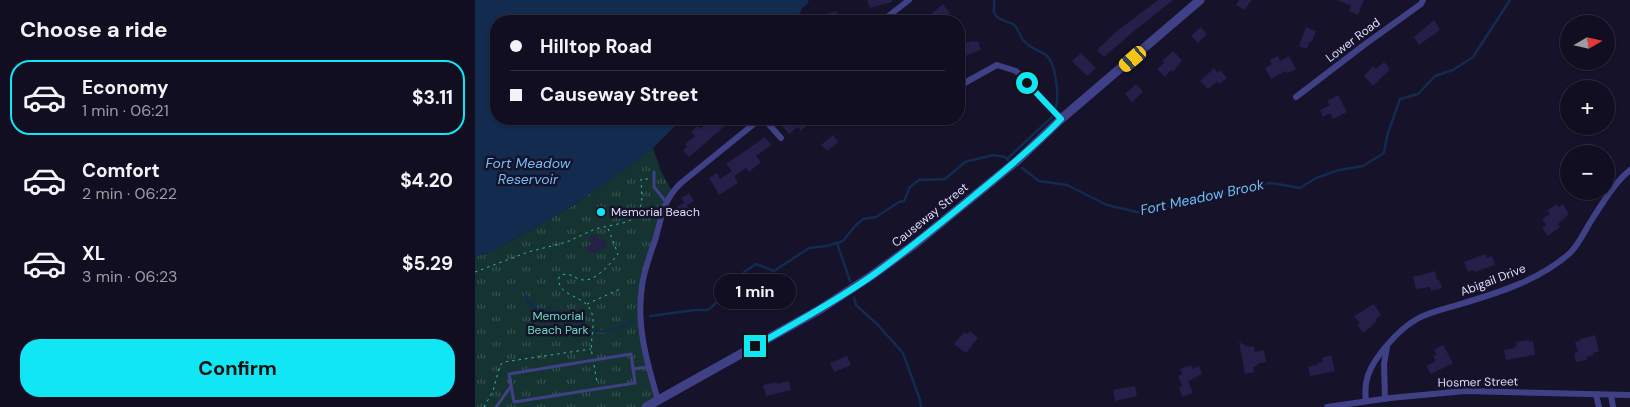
<!DOCTYPE html>
<meta charset="utf-8">
<style>
:root{--surface:#100e20;--page:#191729;--text:#f1f3f6;--muted:#9c9ca5;--line:#302e3e;--accent:#11e7f4}
body{margin:0;font-family:"DM Sans",sans-serif;background:var(--page);color:var(--text);height:100vh;display:flex;flex-direction:column;font-size:19px;white-space:nowrap}
*{box-sizing:border-box;margin:0}
p{font-size:16px;color:var(--muted)}
.icon{flex:none;width:28px;height:28px;fill:none;stroke:currentColor;stroke-width:2;stroke-linecap:round;stroke-linejoin:round}
.map{position:relative;flex:1;overflow:hidden}
.drawer{display:flex;flex-direction:column;background:var(--surface);width:475px}
.drawer>*{flex:none}
.banner{position:absolute;left:15px;top:15px;width:475px;height:110px;border-radius:20px;box-shadow:0 1px 4px #0004,0 0 0 1px var(--line);display:grid;align-content:center;height:110px;padding:0 20px;background:var(--surface)}
.needle{width:32px;rotate:81deg}
.controls{position:absolute;left:1085px;top:15px;display:grid;gap:10px}
.controls a{display:grid;place-items:center;width:55px;height:55px;border-radius:50%;background:var(--surface);box-shadow:0 1px 4px #0004,0 0 0 1px var(--line);font-size:25px}
.end{position:absolute;width:22px;height:22px;margin:-11px;border:6px solid #11e7f4;background:#111;box-shadow:0 0 0 2px #111}
.from{border-radius:50%}
.bubble{position:absolute;height:35px;border-radius:18px;background:var(--surface);box-shadow:0 1px 4px #0004,0 0 0 1px var(--line);font-size:16px;font-weight:700;line-height:35px;text-align:center}
.car{position:absolute;width:15px;height:30px;margin:-15px -8px;border-radius:6px;box-shadow:0 0 4px 1px #0007;background:linear-gradient(#f5c518 24%,#345 0 40%,#f5c518 0 76%,#345 0 86%,#f5c518 0)}
.banner b{display:flex;align-items:center;gap:18px;height:48px;font-size:19px}
.banner b+b{border-top:1px solid var(--line)}
.banner i{width:12px;height:12px;background:var(--text)}
ul{padding:0;list-style:none}
li{display:flex;align-items:center;gap:15px;height:75px;margin:0 10px 8px;padding:0 10px;border:2px solid transparent;border-radius:20px}
li div{flex:1}
li b{display:block;font-size:19px}
li em{font-style:normal;font-weight:700}
li.on{border-color:var(--accent)}
li>.icon{width:45px;height:45px;stroke-width:1.5}
h2{padding:0 20px;font-size:22px;line-height:60px}
.cta{display:flex;gap:10px;margin-top:auto;padding:10px 20px}
.cta a{flex:1;height:58px;border-radius:20px;background:var(--accent);color:#111;font-size:20px;font-weight:700;line-height:58px;text-align:center}
main{display:flex;flex:1;min-height:0}
.map>svg:first-child{display:block}
</style>
<main>
<section class="drawer">
<h2>Choose a ride</h2>
<ul>
<li class="on"><svg class="icon" aria-label="car" viewBox="0 0 24 24"><path d="M5 17H2v-5l4-1 3-4h7l3 4 3 1v5h-3M9 17h6M6 11h13"/><circle cx="7" cy="17" r="2"/><circle cx="17" cy="17" r="2"/></svg><div><b>Economy</b><p>1 min · 06:21</p></div><em>$3.11</em></li>
<li><svg class="icon" aria-label="car" viewBox="0 0 24 24"><path d="M5 17H2v-5l4-1 3-4h7l3 4 3 1v5h-3M9 17h6M6 11h13"/><circle cx="7" cy="17" r="2"/><circle cx="17" cy="17" r="2"/></svg><div><b>Comfort</b><p>2 min · 06:22</p></div><em>$4.20</em></li>
<li><svg class="icon" aria-label="car" viewBox="0 0 24 24"><path d="M5 17H2v-5l4-1 3-4h7l3 4 3 1v5h-3M9 17h6M6 11h13"/><circle cx="7" cy="17" r="2"/><circle cx="17" cy="17" r="2"/></svg><div><b>XL</b><p>3 min · 06:23</p></div><em>$5.29</em></li>
</ul>
<div class="cta"><a>Confirm</a></div>
</section>
<div class="map">
<svg width="1155" height="407" viewBox="0 0 1155 407">
<defs>
<pattern id="park-tufts" width="24" height="20" patternUnits="userSpaceOnUse" patternTransform="scale(1.25)"><rect width="24" height="20" fill="#153331"/><path d="M3 7l-1-3M5 7V3M7 7l1-3M15 17l-1-3M17 17v-4M19 17l1-3" fill="none" stroke="#375050"/></pattern>
</defs>
<rect width="100%" height="100%" fill="#15122a"/>
<polygon fill="url(#park-tufts)" points="178,148 186,171 197,191 169,275 167,337 183,400 171,407 0,407 0,257 20,250 99,205"/>
<polygon fill="#122b4e" points="0,0 334,0 332,5 328,7 321,21 21,21 21,119 211,119 199,127 178,148 163,160 99,205 20,250 0,257"/>
<g fill="none" stroke-linecap="round" stroke-linejoin="round">
<g stroke="#122b4e" stroke-width="2.5">
<path d="M519,0C520,4 518,8 519,12C521,20 532,21 538,24C544,28 544,35 548,40C554,48 564,50 571,55C581,63 584,95 581,107"/>
<polyline points="533,158 577,117"/>
<polyline points="547,168 564,181 592,185 632,205 666,213 745,195 774,185 797,183 825,188 841,178 864,170 888,166 909,153 912,136 925,99 943,94 960,76 978,70 998,57 1035,0"/>
<polyline points="362,243 375,281"/>
<polyline points="50,294 52,301 61,309 76,310 94,317 109,329 112,329"/>
<polyline points="379,298 381,305 402,324 428,353 445,400 446,407"/>
<polyline points="175,316 220,310 233,310 256,290 269,272 281,264 299,271 334,248 352,246 368,241 380,226 388,219 401,217 424,202 429,201 435,187 444,180 470,179 490,162 518,155 530,157 533,160"/>
<path d="M121,331C139,333 143,328 157,321"/>
</g>
</g>
<g fill="#261f4a">
<polygon points="392,0 417,0 417,2 395,8"/>
<polygon points="683,0 698,0 654,35 629,57 622,50 642,31"/>
<polygon points="764,0 777,0 769,10 761,5"/>
<polygon points="862,0 889,0 883,15 874,11 876,6"/>
<polygon points="468,4 475,13 465,21 458,21 454,16"/>
<polygon points="362,11 364,21 352,21 350,14"/>
<polygon points="959,20 965,30 944,45 939,37"/>
<polygon points="726,27 732,34 723,43 716,36"/>
<polygon points="831,27 841,31 837,42 835,41 832,49 824,46"/>
<polygon points="497,41 498,42 503,41 506,50 487,57 484,45"/>
<polygon points="698,51 707,60 698,72 696,70 690,77 682,69 689,63 687,61"/>
<polygon points="606,53 621,68 612,76 597,61"/>
<polygon points="803,56 805,61 814,56 821,69 813,73 811,71 796,79 790,68 797,64 795,60"/>
<polygon points="909,62 915,69 898,86 889,76 898,66 901,69"/>
<polygon points="739,68 743,73 745,70 752,78 744,84 742,82 733,89 725,81"/>
<polygon points="661,84 668,92 657,102 650,94"/>
<polygon points="863,95 872,112 858,119 855,113 848,117 845,110 855,105 852,101"/>
<polygon points="238,119 258,119 214,157 208,150 212,147 210,144 220,136 216,132 223,126 225,129"/>
<polygon points="314,119 333,119 336,123 325,131 323,127 314,134 306,125"/>
<polygon points="358,135 363,142 352,151 346,145"/>
<polygon points="290,137 296,145 281,156 286,162 274,172 271,168 260,176 257,172 263,183 244,195 234,178 242,173 245,179 257,171 251,164"/>
<polygon points="214,193 219,201 212,205 213,208 206,212 202,207 209,203 206,198"/>
<polygon points="1081,204 1084,207 1088,204 1094,214 1083,224 1085,227 1073,236 1067,228 1071,225 1067,219 1075,214 1072,211"/>
<polygon points="122,234 125,241 129,240 132,247 115,254 112,246 117,244 114,237"/>
<polygon points="1010,254 1012,258 1017,256 1020,265 1000,272 999,270 993,272 989,262"/>
<polygon points="960,271 962,280 964,280 967,288 956,291 955,287 941,289 938,277"/>
<polygon points="899,304 906,315 901,319 902,321 896,326 896,327 888,333 882,325 885,323 879,316"/>
<polygon points="495,331 503,338 491,353 479,344 489,332 491,334"/>
<polygon points="1120,335 1124,351 1118,353 1119,355 1111,357 1112,360 1101,362 1099,353 1103,352 1100,342 1105,341 1105,339"/>
<polygon points="1054,340 1054,342 1058,341 1060,355 1031,360 1029,350 1040,348 1039,346 1042,346 1041,342"/>
<polygon points="764,342 774,347 779,346 780,352 789,350 791,362 782,364 782,366 778,367 779,372 770,374"/>
<polygon points="968,345 978,363 956,374 951,366 961,361 958,356 962,355 959,350"/>
<polygon points="856,355 860,371 835,376 833,367 844,364 843,363 848,362 847,358"/>
<polygon points="372,356 376,365 359,372 355,363"/>
<polygon points="716,365 718,369 724,366 727,374 713,381 718,393 707,397 704,388 707,386 703,376 707,374 705,369"/>
<polygon points="314,381 316,390 291,396 288,385 302,382 302,384"/>
<polygon points="660,386 662,396 640,401 638,390"/>
</g>
<g fill="none" stroke-linecap="round" stroke-linejoin="round">
<g stroke="#36b7aa" stroke-width="1" stroke-dasharray="2.5 4" stroke-linecap="butt">
<polyline points="0,272 53,252 92,242 120,229 152,222 161,217 165,210 167,198 166,179 173,179"/>
<polyline points="112,304 145,289"/>
<path d="M117,354C114,338 124,317 112,305C103,295 81,294 84,277C94,269 99,280 109,280C121,281 137,262 143,254L132,226"/>
<polyline points="119,365 122,383"/>
<polyline points="9,407 18,391 25,365 29,362 116,349"/>
</g>
<g stroke="#3f4086" stroke-width="3">
<polyline points="179,172 179,187 191,202"/>
<polygon points="156,354 160,383 39,402 34,374"/>
<polyline points="158,369 172,367"/>
<polyline points="21,407 36,386"/>
</g>
<g stroke="#3f4086" stroke-width="6">
<polyline points="407,21 434,0"/>
<polyline points="484,86 522,65 541,71 586,119"/>
<polyline points="821,97 889,45 946,4 948,0"/>
<polyline points="289,119 306,138"/>
<polyline points="1121,395 1124,407"/>
<polyline points="1136,395 1138,407"/>
<polyline points="910,399 909,364 912,347"/>
<path d="M183,400C172,363 161,325 167,286C169,269 176,253 181,237C187,215 189,199 206,183L285,119"/>
<path d="M891,401C890,393 890,384 893,375C900,356 924,329 942,319C956,311 974,308 989,303C1026,292 1066,279 1095,253C1104,244 1109,232 1116,221C1127,204 1139,183 1155,170"/>
<polyline points="852,407 915,398 990,391 1155,395"/>
</g>
<polyline stroke="#3f4086" stroke-width="9" points="171,407 344,310 396,276 440,244 543,160 586,119 725,0"/>
</g>
<g fill="none" stroke-linecap="round" stroke-linejoin="round">
<path stroke="#11e7f4" stroke-width="6" d="M280,346C320,323 360,302 398,275C433,250 466,223 500,195C529,171 559,147 586,119L552,83"/>
</g>
<circle fill="#11e7f4" stroke="#15122a" stroke-width="2" cx="126" cy="212" r="5"/>
<g text-anchor="middle" dominant-baseline="central" stroke-width="5" stroke-linejoin="round" paint-order="stroke">
<g font-size="12" fill="#dfdcfd" stroke="#15122a">
<text transform="translate(878 40) rotate(-37)">Lower Road</text>
<text transform="translate(455 215) rotate(-39)">Causeway Street</text>
<text transform="translate(1018 280) rotate(-21)">Abigail Drive</text>
<text transform="translate(1003 382) rotate(-1)">Hosmer Street</text>
</g>
<g font-size="12" fill="#dfdcfd" stroke="#15122a" text-anchor="start">
<text x="136" y="212">Memorial Beach</text>
</g>
<g font-size="12" fill="#6adcba" stroke="#15122a">
<text x="83" y="316">Memorial<tspan x="83" dy="14">Beach Park</tspan></text>
</g>
<g font-size="14" font-style="italic" fill="#6fbff8" stroke="#15122a">
<text x="53" y="163">Fort Meadow<tspan x="53" dy="16">Reservoir</tspan></text>
<text transform="translate(727 197) rotate(-12)">Fort Meadow Brook</text>
</g>
</g>
</svg>
<div class="controls">
<a><svg class="needle" viewBox="-14 -14 28 28"><path d="M0-13l5 13h-10z" fill="#e53935"/><path d="M0 13l5-13h-10z" fill="#9c9ca5"/></svg></a>
<a>+</a>
<a>−</a>
</div>
<i class="end from" style="left:552px;top:83px"></i>
<i class="end" style="left:280px;top:346px"></i>
<div class="bubble" style="left:239px;top:274px;width:82px">1 min</div>
<i class="car" style="left:658px;top:59px;rotate:229deg"></i>
<div class="banner">
<b><i class="from"></i>Hilltop Road</b>
<b><i></i>Causeway Street</b>
</div>
</div>
</main>
